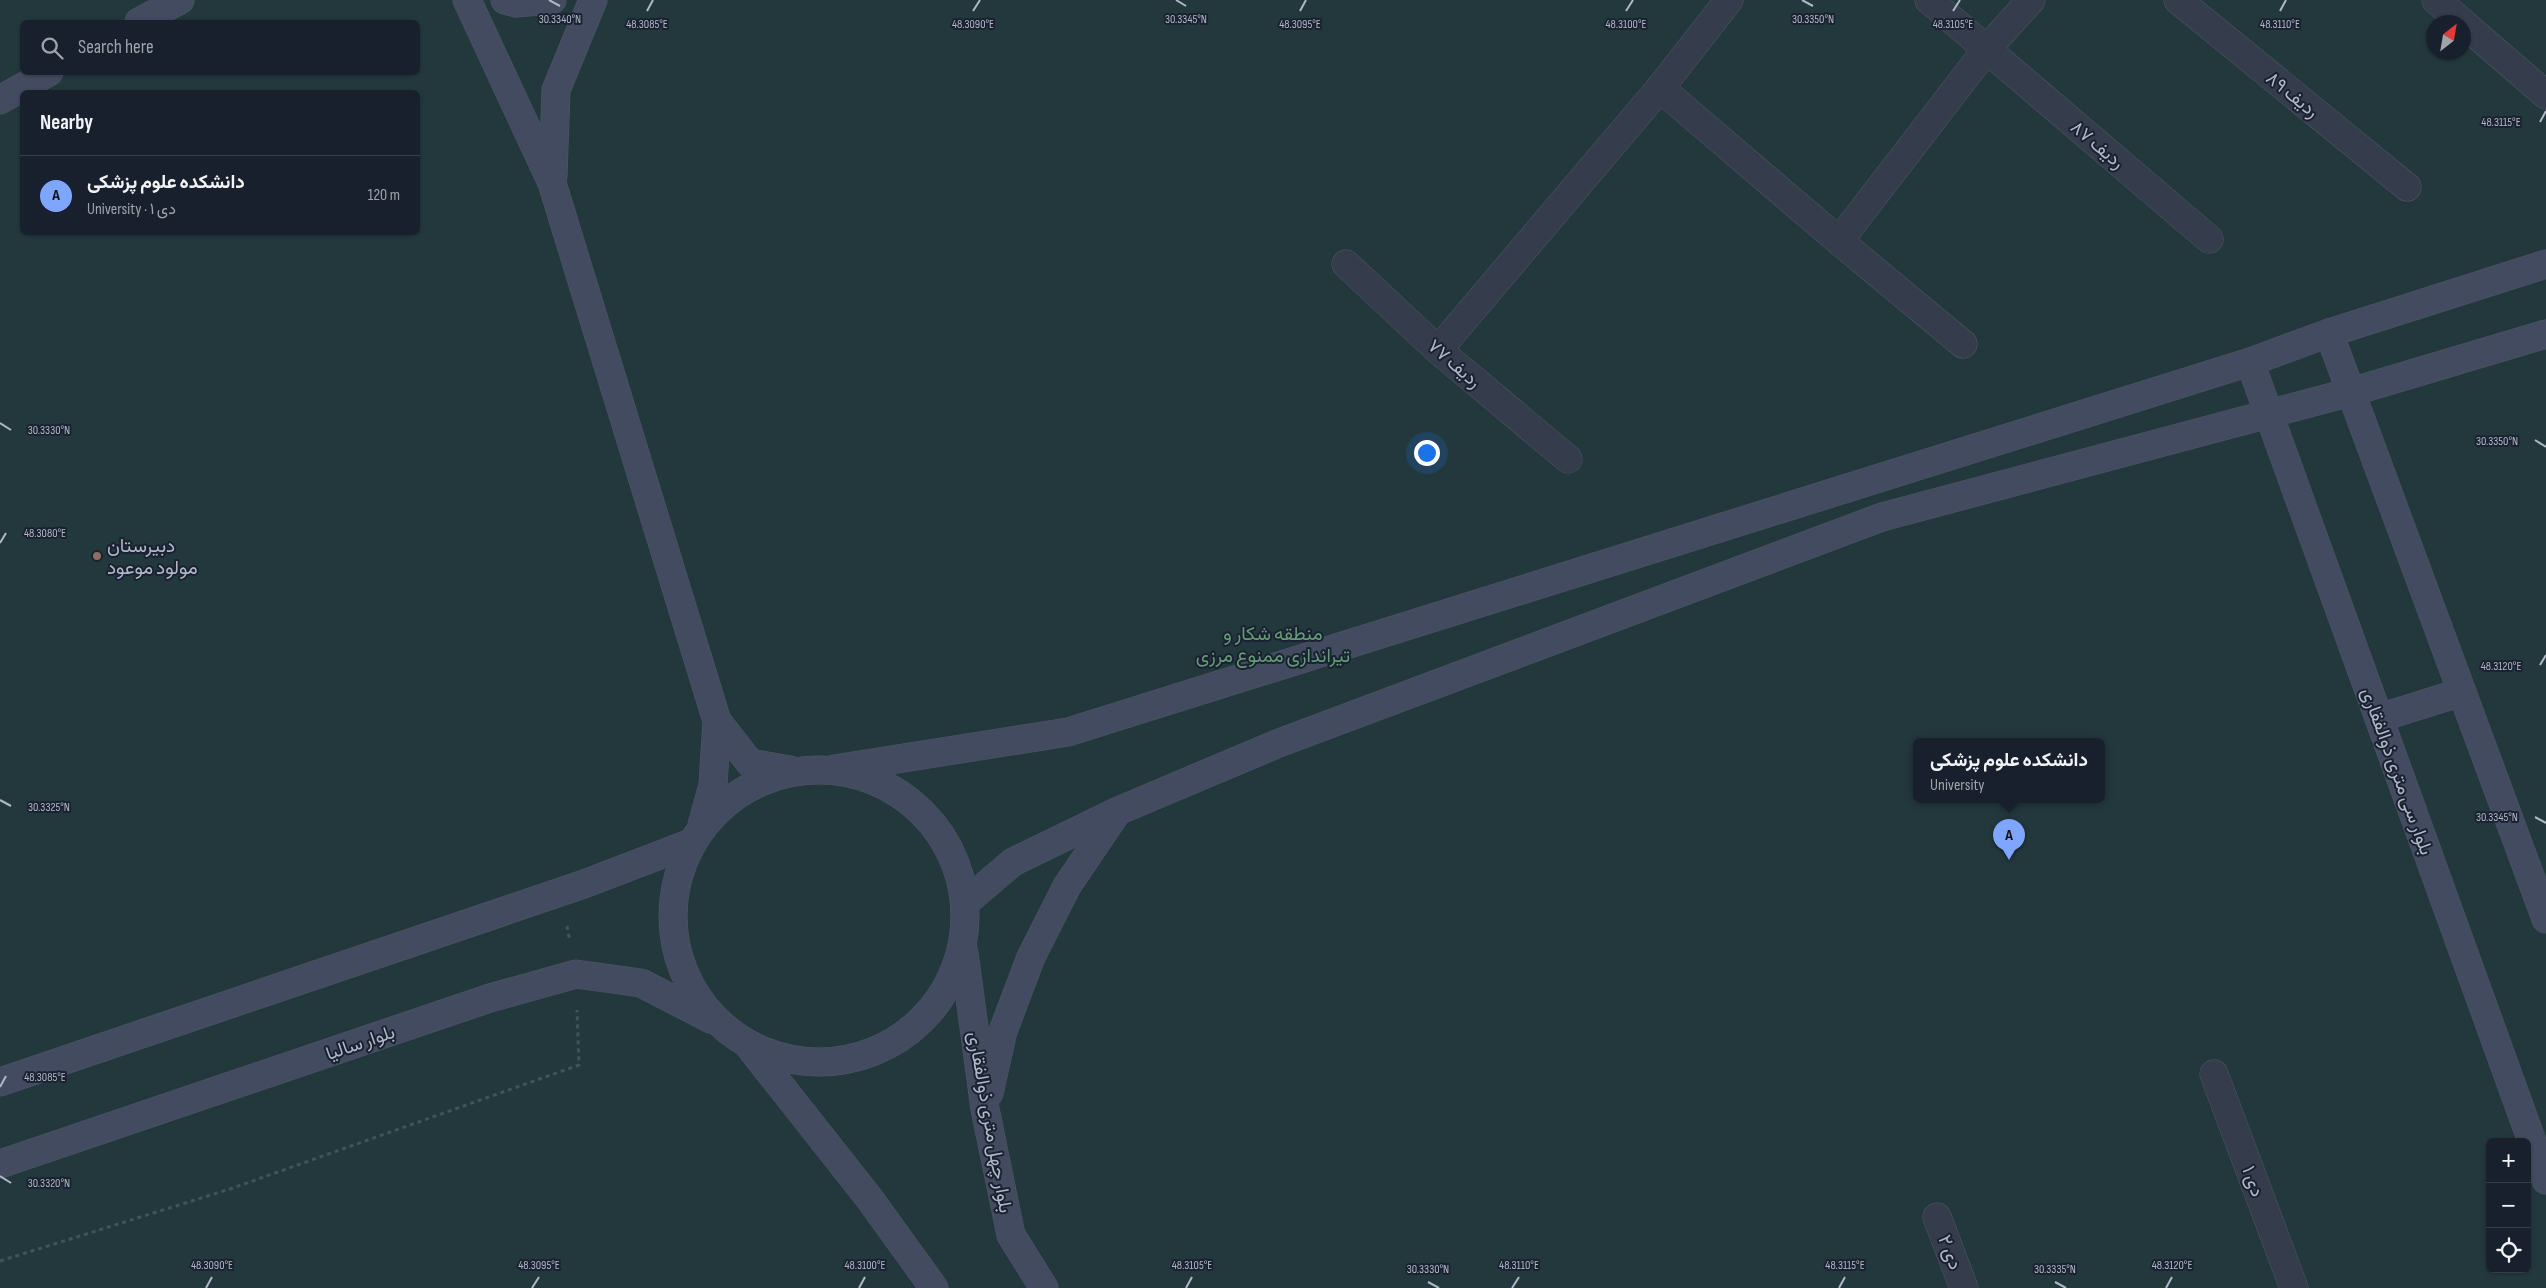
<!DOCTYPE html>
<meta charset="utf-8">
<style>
:root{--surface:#19202d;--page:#222835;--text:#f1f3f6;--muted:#9fa3aa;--line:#373e49;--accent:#7ea5ff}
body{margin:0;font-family:"Sofia Sans Condensed",Vazirmatn,sans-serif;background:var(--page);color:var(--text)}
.controls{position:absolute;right:15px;bottom:15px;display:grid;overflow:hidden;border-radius:8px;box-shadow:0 1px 4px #0004}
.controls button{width:45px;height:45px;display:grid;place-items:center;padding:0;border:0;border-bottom:1px solid var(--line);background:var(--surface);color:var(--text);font:25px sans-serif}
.compass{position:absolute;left:2426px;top:15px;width:45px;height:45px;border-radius:50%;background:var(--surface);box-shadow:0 1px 4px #0004;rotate:31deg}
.you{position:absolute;left:1426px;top:452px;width:18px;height:18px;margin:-12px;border:4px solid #fff;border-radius:50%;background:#1a73e8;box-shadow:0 0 0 8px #1a73e833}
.badge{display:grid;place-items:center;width:32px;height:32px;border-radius:50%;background:var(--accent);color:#111;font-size:16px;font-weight:700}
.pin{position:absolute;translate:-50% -41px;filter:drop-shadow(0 1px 2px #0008)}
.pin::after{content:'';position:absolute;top:26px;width:18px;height:15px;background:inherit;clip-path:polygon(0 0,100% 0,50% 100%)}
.popup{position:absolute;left:1913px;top:738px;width:192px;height:65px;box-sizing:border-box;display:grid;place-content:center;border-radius:8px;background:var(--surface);filter:drop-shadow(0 1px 4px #0005);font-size:16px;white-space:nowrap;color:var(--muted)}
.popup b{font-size:19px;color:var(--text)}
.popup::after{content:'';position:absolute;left:50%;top:100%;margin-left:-10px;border:10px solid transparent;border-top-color:var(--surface)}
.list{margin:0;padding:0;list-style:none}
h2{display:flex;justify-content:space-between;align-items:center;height:65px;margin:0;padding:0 20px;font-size:21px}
h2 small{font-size:16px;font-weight:400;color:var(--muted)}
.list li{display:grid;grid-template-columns:32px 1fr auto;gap:15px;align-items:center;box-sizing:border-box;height:80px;padding:0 20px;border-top:1px solid var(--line)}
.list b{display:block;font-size:19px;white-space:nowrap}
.list p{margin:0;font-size:16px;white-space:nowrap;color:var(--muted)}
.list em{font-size:16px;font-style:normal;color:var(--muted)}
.icon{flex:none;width:28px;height:28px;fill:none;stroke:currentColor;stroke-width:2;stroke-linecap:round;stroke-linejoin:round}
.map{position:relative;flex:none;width:2546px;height:1288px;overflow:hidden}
.search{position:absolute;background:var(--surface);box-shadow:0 1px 4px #0004;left:20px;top:20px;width:400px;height:55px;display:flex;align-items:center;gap:12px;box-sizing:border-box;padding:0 18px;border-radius:8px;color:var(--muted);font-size:19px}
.panel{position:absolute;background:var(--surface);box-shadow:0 1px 4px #0004;left:20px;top:90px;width:400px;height:145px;border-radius:8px}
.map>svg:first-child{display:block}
</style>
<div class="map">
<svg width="2546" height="1288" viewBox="0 0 2546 1288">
<rect width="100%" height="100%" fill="#212a3c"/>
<path fill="#23383d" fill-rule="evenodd" d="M 0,0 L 2546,0 L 2546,1288 L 0,1288 ZM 22,22 L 418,22 L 418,72 L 22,72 ZM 2434,22 L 2464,22 L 2464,52 L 2434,52 ZM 22,92 L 418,92 L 418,232 L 22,232 ZM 1916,741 L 2102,741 L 2102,799 L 1916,799 ZM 2490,1142 L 2527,1142 L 2527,1269 L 2490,1269 Z"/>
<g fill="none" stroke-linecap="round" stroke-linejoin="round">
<g stroke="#505767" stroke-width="29">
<g id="street">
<polyline points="1929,0 2209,239"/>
<polyline points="2178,0 2407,187"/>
<polyline points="2436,0 2462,22"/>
<polyline points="2464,24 2546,95"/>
<polyline points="1660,88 1839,241 1963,344"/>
<polyline points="1839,241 1986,50 2031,0"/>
<polyline points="1346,264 1438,350 1568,459"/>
<polyline points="1438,350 1660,88 1729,0"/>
<polyline points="2214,1074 2294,1288"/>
<polyline points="1937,1217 1964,1288"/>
</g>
</g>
<g stroke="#505767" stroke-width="29">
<g id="secondary">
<polyline points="467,0 552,183 717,721 713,785 702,825"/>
<polyline points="505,0 516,3 552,0"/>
<polyline points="139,22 180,0"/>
<polyline points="0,100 49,72"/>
<polyline points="553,176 556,90 593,0"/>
<polyline points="2329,333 2546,919"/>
<polyline points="2250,362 2546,1180"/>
<polyline points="2379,718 2462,692"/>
<polyline points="717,721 750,763 790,770"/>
<polyline points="834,769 1068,732 2250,362 2329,333 2546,264"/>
<circle cx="819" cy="916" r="146"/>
<polyline points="966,902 1013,862 1118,811 1279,743 1882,517 2351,392 2546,334"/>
<polyline points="964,953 985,1109 1011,1235 1044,1288"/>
<polyline points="749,1046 869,1198 934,1288"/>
<polyline points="0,1082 584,884 691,843"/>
<polyline points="989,1093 1003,1031 1031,957 1067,886 1117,812"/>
<polyline points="0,1164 490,998 576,974 641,983 711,1019"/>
</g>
</g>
<g stroke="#40555a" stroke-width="3" stroke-dasharray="4 4" stroke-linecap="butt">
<polyline points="567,926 570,942"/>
<polyline points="0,1261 230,1189 579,1065 577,1010"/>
</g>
<use href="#street" stroke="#353c4c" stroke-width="28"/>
<use href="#secondary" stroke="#424b60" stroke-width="28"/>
</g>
<path fill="none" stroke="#b0b7c8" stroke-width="2" d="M 549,0 L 560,6M 1176,0 L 1186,6M 1802,0 L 1813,6M 647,11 L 653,0M 973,11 L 980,0M 1300,11 L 1306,0M 1626,11 L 1633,0M 1953,11 L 1960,0M 2280,11 L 2286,0M 2540,122 L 2546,111M 0,423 L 11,430M 2535,440 L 2546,447M 0,543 L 6,533M 2540,665 L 2546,655M 0,800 L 11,806M 2535,817 L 2546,823M 0,1087 L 6,1076M 0,1176 L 11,1183M 1428,1282 L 1439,1288M 2055,1282 L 2066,1288M 206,1288 L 212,1277M 532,1288 L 539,1277M 859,1288 L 865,1277M 1186,1288 L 1192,1277M 1512,1288 L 1519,1277M 1839,1288 L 1845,1277M 2166,1288 L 2172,1277"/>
<circle fill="#8d6e63" stroke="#1a2231" stroke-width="2" cx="97" cy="556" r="5"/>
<g text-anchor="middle" stroke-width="4" stroke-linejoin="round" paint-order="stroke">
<g font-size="19" fill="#b0b7c8" stroke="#1a2231">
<text transform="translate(2293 94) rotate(39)" y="7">ردیف ۸۹</text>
<text transform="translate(2098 144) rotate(40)" y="7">ردیف ۸۷</text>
<text transform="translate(1455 363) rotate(41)" y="7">ردیف ۷۷</text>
<text transform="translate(2398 771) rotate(70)" y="7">بلوار سی متری ذوالفقاری</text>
<text transform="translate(360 1042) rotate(-19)" y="7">بلوار سالیا</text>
<text transform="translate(991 1122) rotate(80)" y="7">بلوار چهل متری ذوالفقاری</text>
<text transform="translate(2254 1181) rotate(70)" y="7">دی ۱</text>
<text transform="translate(1951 1252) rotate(69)" y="7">دی ۲</text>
</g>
<g font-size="19" fill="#b0b7c8" stroke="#1a2231" text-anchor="start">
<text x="107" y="552">دبیرستان<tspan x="107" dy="22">مولود موعود</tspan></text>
</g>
<g font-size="19" fill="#659b76" stroke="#1a2231">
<text x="1273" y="640">منطقه شکار و<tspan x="1273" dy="22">تیراندازی ممنوع مرزی</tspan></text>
</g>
</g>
<g font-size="12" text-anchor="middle" fill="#b0b7c8" stroke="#1a2231" stroke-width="4" stroke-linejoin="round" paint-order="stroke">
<text x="560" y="23">30.3340°N</text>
<text x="1186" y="23">30.3345°N</text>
<text x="1813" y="23">30.3350°N</text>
<text x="647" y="28">48.3085°E</text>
<text x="1626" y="28">48.3100°E</text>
<text x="973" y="28">48.3090°E</text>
<text x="1300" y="28">48.3095°E</text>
<text x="1953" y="28">48.3105°E</text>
<text x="2280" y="28">48.3110°E</text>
<text x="2501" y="126">48.3115°E</text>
<text x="49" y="434">30.3330°N</text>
<text x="2497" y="445">30.3350°N</text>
<text x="45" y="537">48.3080°E</text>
<text x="2501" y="670">48.3120°E</text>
<text x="49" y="811">30.3325°N</text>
<text x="2497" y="821">30.3345°N</text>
<text x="45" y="1081">48.3085°E</text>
<text x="49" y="1187">30.3320°N</text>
<text x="212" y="1269">48.3090°E</text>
<text x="539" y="1269">48.3095°E</text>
<text x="865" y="1269">48.3100°E</text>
<text x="1192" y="1269">48.3105°E</text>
<text x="1519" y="1269">48.3110°E</text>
<text x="1845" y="1269">48.3115°E</text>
<text x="2172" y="1269">48.3120°E</text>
<text x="1428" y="1273">30.3330°N</text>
<text x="2055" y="1273">30.3335°N</text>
</g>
</svg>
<div class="controls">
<button>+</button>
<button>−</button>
<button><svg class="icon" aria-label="locate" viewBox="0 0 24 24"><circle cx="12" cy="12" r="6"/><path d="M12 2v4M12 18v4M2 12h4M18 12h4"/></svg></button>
</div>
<svg class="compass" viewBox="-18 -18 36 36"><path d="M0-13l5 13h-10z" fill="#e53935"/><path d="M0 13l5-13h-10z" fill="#9fa3aa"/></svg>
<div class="you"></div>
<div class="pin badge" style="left:2009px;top:860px">A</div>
<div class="popup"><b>دانشکده علوم پزشکی</b>University</div>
<div class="search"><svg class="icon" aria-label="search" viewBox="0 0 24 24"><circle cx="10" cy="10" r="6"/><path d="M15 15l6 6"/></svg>Search here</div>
<section class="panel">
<h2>Nearby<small></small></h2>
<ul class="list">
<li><span class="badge">A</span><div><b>دانشکده علوم پزشکی</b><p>University · دی ۱</p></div><em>120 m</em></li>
</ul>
</section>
</div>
